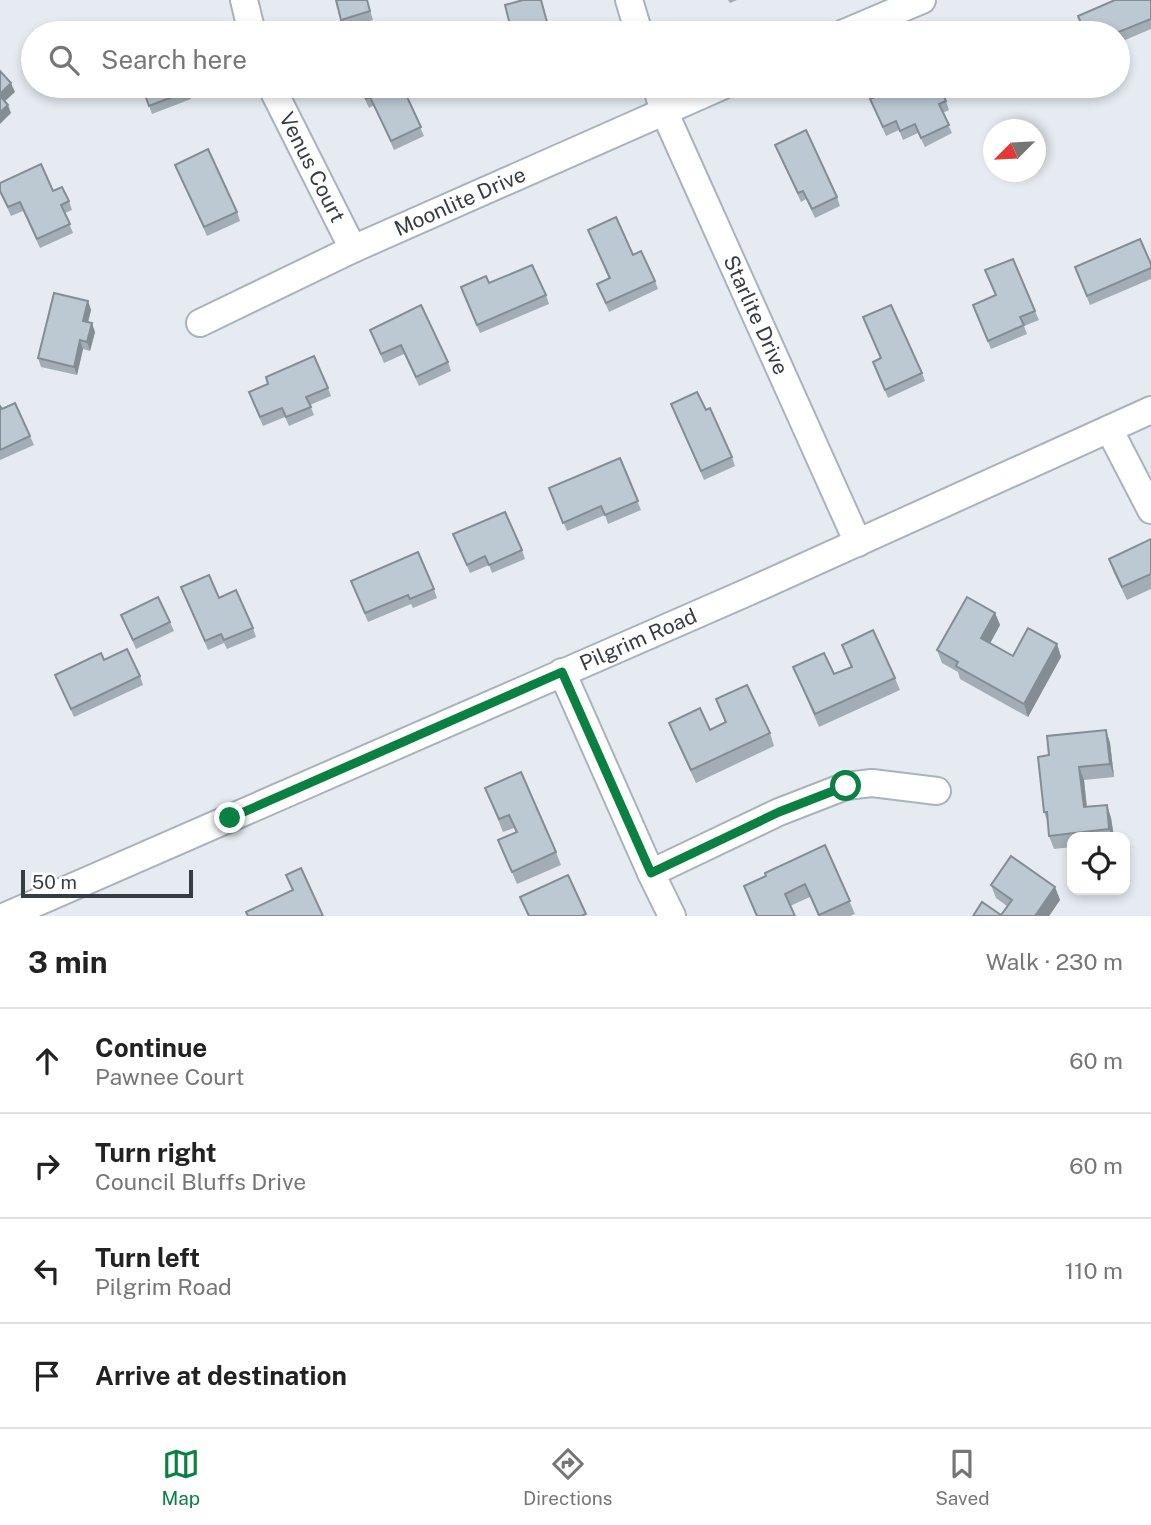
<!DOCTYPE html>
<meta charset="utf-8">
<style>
:root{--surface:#fff;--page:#f6f6f6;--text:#222;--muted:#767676;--line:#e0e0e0;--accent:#0b8043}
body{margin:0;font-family:"Public Sans",sans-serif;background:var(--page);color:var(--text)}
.controls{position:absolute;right:21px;bottom:21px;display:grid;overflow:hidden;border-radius:14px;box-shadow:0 4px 10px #0003}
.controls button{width:63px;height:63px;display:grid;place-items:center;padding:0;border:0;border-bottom:2px solid var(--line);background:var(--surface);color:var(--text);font:35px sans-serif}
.compass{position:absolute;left:983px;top:119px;width:63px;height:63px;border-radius:50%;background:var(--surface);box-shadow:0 4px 10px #0003;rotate:246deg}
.scale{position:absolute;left:21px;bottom:18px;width:172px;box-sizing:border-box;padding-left:7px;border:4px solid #353d43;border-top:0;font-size:19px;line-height:24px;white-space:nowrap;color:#353d43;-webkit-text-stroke:5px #fff;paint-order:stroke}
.stop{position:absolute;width:21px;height:21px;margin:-16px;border:5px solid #0b8043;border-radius:50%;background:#fff}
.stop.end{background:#0b8043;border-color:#fff;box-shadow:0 2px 7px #0008}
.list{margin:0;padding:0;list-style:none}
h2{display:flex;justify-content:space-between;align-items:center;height:91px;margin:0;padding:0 28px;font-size:30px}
h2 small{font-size:23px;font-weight:400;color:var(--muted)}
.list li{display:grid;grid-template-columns:46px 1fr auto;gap:21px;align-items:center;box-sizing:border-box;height:105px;padding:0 28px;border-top:2px solid var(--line)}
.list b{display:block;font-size:26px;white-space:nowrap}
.list p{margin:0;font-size:23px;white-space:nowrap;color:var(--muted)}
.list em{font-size:23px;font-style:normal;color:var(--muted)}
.icon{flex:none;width:38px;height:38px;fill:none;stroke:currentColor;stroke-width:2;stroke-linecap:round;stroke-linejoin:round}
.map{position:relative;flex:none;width:1151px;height:916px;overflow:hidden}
.search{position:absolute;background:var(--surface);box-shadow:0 4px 10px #0003;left:21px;right:21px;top:21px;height:77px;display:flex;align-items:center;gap:18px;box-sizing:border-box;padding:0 24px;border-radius:38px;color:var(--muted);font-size:26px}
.sheet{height:511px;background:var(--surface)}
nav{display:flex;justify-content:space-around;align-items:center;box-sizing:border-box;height:98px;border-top:2px solid var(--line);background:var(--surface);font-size:19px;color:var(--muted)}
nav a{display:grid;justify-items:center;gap:4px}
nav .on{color:var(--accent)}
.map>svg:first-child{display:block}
</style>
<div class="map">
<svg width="1151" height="916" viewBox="0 0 1151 916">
<rect width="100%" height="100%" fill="#e5ebf1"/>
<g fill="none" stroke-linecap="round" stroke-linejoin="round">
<g stroke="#a9b3bc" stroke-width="30">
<g id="minor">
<polyline points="244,0 252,33"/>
<polyline points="629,0 639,33"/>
<polyline points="844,33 922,0"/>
<path id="s1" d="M 271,86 L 353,249"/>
<path id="s2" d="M 656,86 L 664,111 L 858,543"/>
<path id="s3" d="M 200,323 L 353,249 L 722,86"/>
<polyline points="1109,429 1151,510"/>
<polyline points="562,672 651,873 672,916"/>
<polyline points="651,873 779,812 846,786 872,783 937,791"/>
<path id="s4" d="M 6,916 L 748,592 L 1151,410"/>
</g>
</g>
<use href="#minor" stroke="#fff" stroke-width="26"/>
</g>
<g fill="#a2adb5">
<polygon points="336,0 367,0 373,20 344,29"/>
<polygon points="728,0 737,0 730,3"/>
<polygon points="1151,0 1151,29 1118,43 1118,33 1085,33"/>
<polygon points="142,86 186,86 191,99 152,114"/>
<polygon points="359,86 402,86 424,136 394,150 374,105 369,108"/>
<polygon points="990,86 1014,86 994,95"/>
<polygon points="870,99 946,101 949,110 943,113 952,133 925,147 918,133 903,140 899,130 886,136"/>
<polygon points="775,145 837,197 840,206 815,218 806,199 801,202"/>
<polygon points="175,165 237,212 240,221 207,236"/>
<polygon points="0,183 69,201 72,210 65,213 73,233 40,248 23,211 11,216 0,192"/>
<polygon points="588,230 633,255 655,281 658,289 609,312 597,284 609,279"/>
<polygon points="1151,264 1151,279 1090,305 1075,267"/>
<polygon points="489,283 546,295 549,304 480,333 464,296"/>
<polygon points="995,295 1035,311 1039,320 1024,326 1027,334 991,349 976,313"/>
<polygon points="88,301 91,310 88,322 95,332 90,351 83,349 77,375 41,367 38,358"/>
<polygon points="863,317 922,373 925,381 888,398 873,362 881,359"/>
<polygon points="370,330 448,362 451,371 419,386 404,354 384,363"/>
<polygon points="328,388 331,396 310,405 314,415 289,426 285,417 263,426 252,401"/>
<polygon points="671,404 706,410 732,457 735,466 704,480"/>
<polygon points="0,406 2,409 30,436 34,445 0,460"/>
<polygon points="620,458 641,510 608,524 605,515 567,531 549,488"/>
<polygon points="453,534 522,550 525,559 492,573 489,565 470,573"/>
<polygon points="1151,539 1151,589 1127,600 1113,571 1109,559"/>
<polygon points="351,581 434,589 437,598 413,608 411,604 368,622"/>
<polygon points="181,587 219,598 253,628 256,637 227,649 224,643 208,650"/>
<polygon points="995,613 1000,625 990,643 1013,656 1057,644 1061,657 1028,717 960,679 958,672 942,663 937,650"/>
<polygon points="121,615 170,622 174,631 136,649"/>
<polygon points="842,645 895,678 900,690 819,727 793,667 834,674 851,667"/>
<polygon points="104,660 140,676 143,685 74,717 55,675"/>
<polygon points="716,699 770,733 774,746 696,783 674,736 669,723 710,730 725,722"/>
<polygon points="1106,730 1110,743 1114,777 1084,780 1087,807 1107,805 1111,818 1114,837 1072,837 1072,847 1054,849 1049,836 1048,823 1044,812 1049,755"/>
<polygon points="485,788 556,852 561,865 517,884 498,840 516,832 514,828 503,832"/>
<polygon points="825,845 855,914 850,916 818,916 810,897 790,906 795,916 756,916 744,886 766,876"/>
<polygon points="991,885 1055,887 1060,900 1049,916 973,916 1001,915 1007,906 996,898"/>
</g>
<g fill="#848d93">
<polygon points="11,83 15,92 2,104 0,98 0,94"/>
<polygon points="8,105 11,113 0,124 0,112"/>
<polygon points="88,301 91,310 86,330 83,321"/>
<polygon points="92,323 95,332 90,351 87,342"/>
<polygon points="80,340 83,349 77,375 74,367"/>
<polygon points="995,613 1000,625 986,651 981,638"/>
<polygon points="1057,644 1061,657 1028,717 1024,704"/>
<polygon points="1106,730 1110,743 1114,777 1110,764"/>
<polygon points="1079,767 1084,780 1088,820 1084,807"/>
<polygon points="1107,805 1111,818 1114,837 1112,837 1109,829"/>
<polygon points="1055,887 1060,900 1049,916 1035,916"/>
</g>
<g fill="#bcc9d2" stroke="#848d93" stroke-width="2">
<polygon points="336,0 367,0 370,11 341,20"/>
<polygon points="523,0 541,0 550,33 512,33 505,5"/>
<polygon points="1115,0 1151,0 1151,19 1116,33 1085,33 1078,16"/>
<polygon points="1046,25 1049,33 1027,33"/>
<polygon points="156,28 159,33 142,33"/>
<polygon points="0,71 11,83 0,94"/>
<polygon points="142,86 186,86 188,91 149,106"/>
<polygon points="360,86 402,86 421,127 391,141 370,97 366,99"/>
<polygon points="898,86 939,86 946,101 939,104 949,125 921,138 915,124 900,131 896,121 883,127 870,99"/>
<polygon points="0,96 8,105 0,112"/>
<polygon points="806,130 837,197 812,209 803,191 798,193 775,145"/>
<polygon points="208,149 237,212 204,227 175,165"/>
<polygon points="41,164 53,191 62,187 69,201 61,205 70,224 37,239 20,202 8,207 0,191 0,183"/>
<polygon points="616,217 633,255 641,251 655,281 606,303 597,284 610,278 588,230"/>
<polygon points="1140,239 1151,264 1151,268 1087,296 1075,267"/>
<polygon points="1013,259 1035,311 1020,317 1024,325 988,341 973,305 996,295 985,270"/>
<polygon points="532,265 546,295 477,325 461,287 486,276 489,283"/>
<polygon points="54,293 88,301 83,321 92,323 87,342 80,340 74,367 38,358"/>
<polygon points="421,305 448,362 416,377 401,345 381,354 370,330"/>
<polygon points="891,305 922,373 885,390 873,362 881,358 863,317"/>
<polygon points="314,356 328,388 306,397 311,407 286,417 282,408 260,417 249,392 268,384 266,377"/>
<polygon points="697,392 706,410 710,408 732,457 701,471 671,404"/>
<polygon points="15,403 30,436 0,450 0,406 2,409"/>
<polygon points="620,458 638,501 605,515 601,506 563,523 549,488"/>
<polygon points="505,512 522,550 489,565 485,556 467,565 453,534"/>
<polygon points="1151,539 1151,574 1122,587 1109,559"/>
<polygon points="418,552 434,589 410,599 408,595 365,613 351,581"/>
<polygon points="209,575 219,598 236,590 253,628 224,640 221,634 205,641 181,587"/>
<polygon points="158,597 170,622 133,640 121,615"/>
<polygon points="967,597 995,613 981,638 1013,656 1028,628 1057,644 1024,704 956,666 958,662 937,650"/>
<polygon points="873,630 895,678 815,714 793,667 824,653 834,674 852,667 842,645"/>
<polygon points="127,649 140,676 71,709 55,675 101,653 104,660"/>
<polygon points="747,685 770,733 691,770 669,723 700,708 710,730 726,722 716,699"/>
<polygon points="1106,730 1110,764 1079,767 1084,807 1107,805 1109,829 1049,836 1047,812 1044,812 1038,757 1049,755 1047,736"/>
<polygon points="521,772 556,852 512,872 498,840 517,832 509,815 499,819 485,788"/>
<polygon points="825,845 850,901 819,915 805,884 785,894 795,916 757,916 744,886 766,876 765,873"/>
<polygon points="1011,856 1055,887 1035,916 973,916 982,902 1001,915 1012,900 991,885"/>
<polygon points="301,868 323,916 248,916 246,912 293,890 286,875"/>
<polygon points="568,875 586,914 581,916 529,916 520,897"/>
</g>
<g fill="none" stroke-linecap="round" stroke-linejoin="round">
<polyline stroke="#0b8043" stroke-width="9" points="230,818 562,672 651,873 779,812 846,786"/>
</g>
<g text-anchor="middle" stroke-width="5" stroke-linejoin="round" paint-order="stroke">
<g font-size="21" fill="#353d43" stroke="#fff">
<text dy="7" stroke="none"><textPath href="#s1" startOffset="91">Venus Court</textPath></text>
<text dy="7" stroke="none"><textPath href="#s3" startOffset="287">Moonlite Drive</textPath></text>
<text dy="7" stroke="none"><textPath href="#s2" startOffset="250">Starlite Drive</textPath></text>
<text dy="7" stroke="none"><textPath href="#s4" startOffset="690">Pilgrim Road</textPath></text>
</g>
</g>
</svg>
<div class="controls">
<button><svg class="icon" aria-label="locate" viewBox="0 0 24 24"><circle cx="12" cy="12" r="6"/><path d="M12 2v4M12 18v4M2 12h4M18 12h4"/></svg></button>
</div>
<svg class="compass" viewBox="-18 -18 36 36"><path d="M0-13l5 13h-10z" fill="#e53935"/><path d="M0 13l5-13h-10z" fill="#767676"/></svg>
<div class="scale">50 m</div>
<div class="stop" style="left:846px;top:786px"></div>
<div class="stop end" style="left:230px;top:818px"></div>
<div class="search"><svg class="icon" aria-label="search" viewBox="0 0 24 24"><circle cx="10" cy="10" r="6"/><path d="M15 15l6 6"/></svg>Search here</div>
</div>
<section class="sheet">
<h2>3 min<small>Walk · 230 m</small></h2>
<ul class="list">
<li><svg class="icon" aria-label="ahead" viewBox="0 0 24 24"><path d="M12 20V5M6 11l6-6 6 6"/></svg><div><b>Continue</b><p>Pawnee Court</p></div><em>60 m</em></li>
<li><svg class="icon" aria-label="right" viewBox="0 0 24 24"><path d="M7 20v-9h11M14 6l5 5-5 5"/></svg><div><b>Turn right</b><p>Council Bluffs Drive</p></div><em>60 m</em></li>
<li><svg class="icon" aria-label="left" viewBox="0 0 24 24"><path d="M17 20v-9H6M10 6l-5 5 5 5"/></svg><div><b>Turn left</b><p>Pilgrim Road</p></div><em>110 m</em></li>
<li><svg class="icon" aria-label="arrive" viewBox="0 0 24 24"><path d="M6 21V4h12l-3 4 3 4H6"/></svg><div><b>Arrive at destination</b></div></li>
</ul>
</section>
<nav>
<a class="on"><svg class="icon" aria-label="map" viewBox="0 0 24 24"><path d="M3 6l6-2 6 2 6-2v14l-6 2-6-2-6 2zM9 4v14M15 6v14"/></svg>Map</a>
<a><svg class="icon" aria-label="directions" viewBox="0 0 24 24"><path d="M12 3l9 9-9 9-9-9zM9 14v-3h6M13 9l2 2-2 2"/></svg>Directions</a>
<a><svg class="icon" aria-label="saved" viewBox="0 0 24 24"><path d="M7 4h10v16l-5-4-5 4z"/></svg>Saved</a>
</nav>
